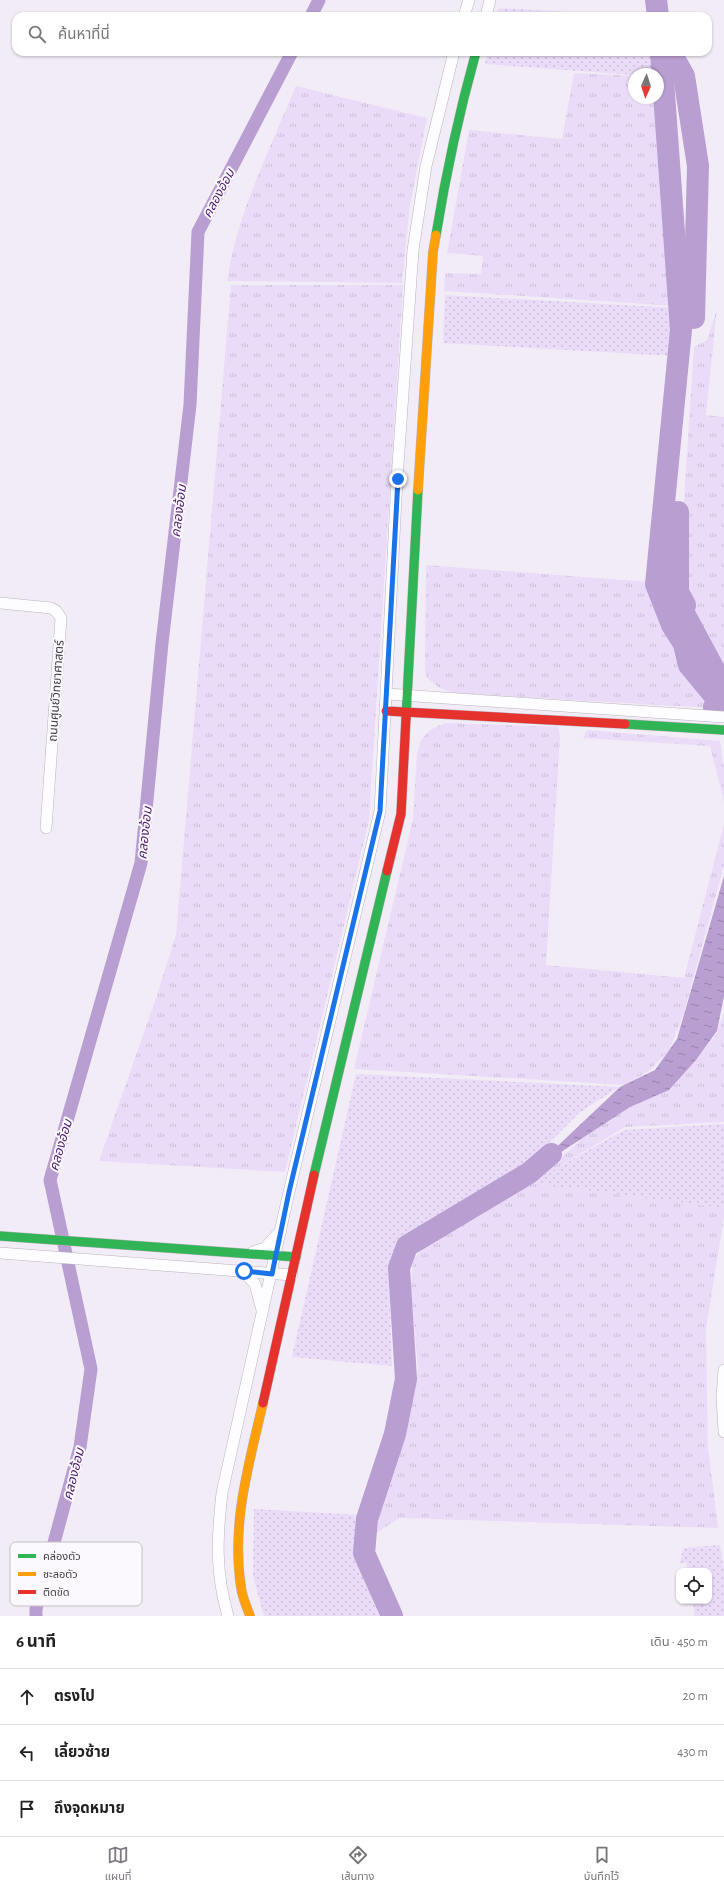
<!DOCTYPE html>
<html lang="th">
<meta charset="utf-8">
<style>
:root{--surface:#fff;--page:#f2f2f2;--text:#222;--muted:#767676;--line:#e0e0e0;--accent:#7e7883}
body{margin:0;font-family:"Alegreya Sans","Noto Sans Thai",sans-serif;background:var(--page);color:var(--text)}
.controls{position:absolute;right:12px;bottom:12px;display:grid;overflow:hidden;border-radius:8px;box-shadow:0 1px 3px #0004}
.controls button{width:36px;height:36px;display:grid;place-items:center;padding:0;border:0;border-bottom:1px solid var(--line);background:var(--surface);color:var(--text);font:20px sans-serif}
.compass{position:absolute;left:628px;top:68px;width:36px;height:36px;border-radius:50%;background:var(--surface);box-shadow:0 1px 3px #0004;rotate:183deg}
.stop{position:absolute;width:12px;height:12px;margin:-9px;border:3px solid #1a73e8;border-radius:50%;background:#fff}
.stop.end{background:#1a73e8;border-color:#fff;box-shadow:0 1px 4px #0008}
.list{margin:0;padding:0;list-style:none}
h2{display:flex;justify-content:space-between;align-items:center;height:52px;margin:0;padding:0 16px;font-size:17px}
h2 small{font-size:13px;font-weight:400;color:var(--muted)}
.list li{display:grid;grid-template-columns:26px 1fr auto;gap:12px;align-items:center;box-sizing:border-box;height:56px;padding:0 16px;border-top:1px solid var(--line)}
.list b{display:block;font-size:15px;white-space:nowrap}
.list em{font-size:13px;font-style:normal;color:var(--muted)}
.icon{flex:none;width:22px;height:22px;fill:none;stroke:currentColor;stroke-width:2;stroke-linecap:round;stroke-linejoin:round}
.map{position:relative;flex:none;width:724px;height:1616px;overflow:hidden}
.search{position:absolute;background:var(--surface);box-shadow:0 1px 3px #0004;left:12px;right:12px;top:12px;height:44px;display:flex;align-items:center;gap:10px;box-sizing:border-box;padding:0 14px;border-radius:12px;color:var(--muted);font-size:15px}
.sheet{height:220px;background:var(--surface)}
nav{display:flex;justify-content:space-around;align-items:center;box-sizing:border-box;height:56px;border-top:1px solid var(--line);background:var(--surface);font-size:11px;color:var(--muted)}
nav a{display:grid;justify-items:center;gap:2px}
nav .on{color:var(--accent)}
.map>svg:first-child{display:block}
</style>
<div class="map">
<svg width="724" height="1616" viewBox="0 0 724 1616">
<defs>
<pattern id="grass-tufts" width="24" height="20" patternUnits="userSpaceOnUse"><rect width="24" height="20" fill="#eadcf8"/><path d="M3 7l-1-3M5 7V3M7 7l1-3M15 17l-1-3M17 17v-4M19 17l1-3" fill="none" stroke="#cabed6"/></pattern>
<pattern id="park-dots" width="8" height="8" patternUnits="userSpaceOnUse"><rect width="8" height="8" fill="#eadcf8"/><path d="M2 2h.1M6 6h.1" fill="none" stroke="#cabed6" stroke-width="1.8" stroke-linecap="round"/></pattern>
<pattern id="water-ripples" width="26" height="14" patternUnits="userSpaceOnUse"><rect width="26" height="14" fill="#b99ed1"/><path d="M2 4q2-2 4 0t4 0M15 11q2-2 4 0t4 0" fill="none" stroke="#9882ab"/></pattern>
</defs>
<rect width="100%" height="100%" fill="#f2ecf7"/>
<g fill="url(#grass-tufts)">
<polygon points="574,73 634,76 634,98 658,98 658,77 660,77 677,306 444,291 445,273 481,274 483,256 447,253 469,130 562,139"/>
<path d="M 296,86 L 427,118 L 410,205 L 402,283 L 227,281 C 237,213 270,149 296,86 Z"/>
<polygon points="231,285 403,285 369,820 285,1172 99,1161 157,995 176,935"/>
<polygon points="717,309 706,415 724,417 724,672 678,592 694,347 707,340"/>
<polygon points="426,565 650,582 663,601 672,625 684,644 689,665 716,698 712,708 454,693 438,687 426,677 425,665"/>
<polygon points="445,723 558,727 560,736 546,965 684,978 724,824 724,865 683,1016 669,1050 650,1070 625,1085 354,1069 413,819 417,755 421,740 430,730"/>
<polygon points="587,730 720,741 724,769 724,802 710,746 583,738"/>
<polygon points="724,1012 724,1122 625,1127 532,1183 724,1208 724,1217 706,1329 708,1447 718,1528 399,1518 372,1536 410,1413 418,1369 411,1288 413,1259 425,1247 531,1183 596,1127 630,1107 696,1060 716,1035"/>
</g>
<g fill="url(#park-dots)">
<polygon points="499,8 635,16 497,16"/>
<polygon points="488,52 658,52 660,77 658,77 658,74 634,75 485,64"/>
<polygon points="445,295 677,308 675,356 443,343"/>
<polygon points="356,1074 619,1087 579,1113 520,1172 409,1232 391,1257 389,1285 392,1366 292,1357"/>
<polygon points="724,1124 724,1208 531,1183 624,1130"/>
<polygon points="254,1509 360,1515 356,1561 379,1616 264,1616 253,1576"/>
<polygon points="720,1545 724,1570 724,1616 691,1616 695,1615 693,1601 709,1601 709,1571 688,1571 686,1562 680,1563 683,1548"/>
</g>
<polygon fill="url(#water-ripples)" points="724,876 724,996 717,1031 696,1060 669,1090 630,1107 529,1173 620,1087 655,1070 677,1039"/>
<g fill="none" stroke-linecap="round" stroke-linejoin="round">
<g stroke="#b99ed1" stroke-width="13">
<polyline points="311,16 319,0"/>
<polyline points="36,1616 36,1609 80,1447 91,1369 50,1180 141,863 162,643 190,405 198,232 292,52"/>
</g>
<g stroke="#b99ed1" stroke-width="22">
<polyline points="656,0 658,16"/>
<polyline points="661,52 681,330 656,584 672,625 684,644 689,665 718,700 714,707 724,708"/>
<polyline points="674,52 674,58 684,76 698,166 694,318"/>
<polyline points="678,512 678,592 685,605"/>
<polyline points="672,591 722,684 724,701"/>
<polyline points="392,1616 364,1553 367,1519 395,1434 406,1379 399,1268 407,1246 529,1173 551,1154"/>
</g>
<g stroke="#b9b4be" stroke-width="12">
<g id="street">
<polyline points="464,16 469,0"/>
<polyline points="486,16 490,0"/>
<polyline points="0,603 51,608 56,611 61,618 46,828"/>
<polyline points="387,694 724,717"/>
<polyline points="253,1252 265,1248 281,1230"/>
<polyline points="0,1253 292,1275"/>
<polyline points="243,1271 255,1284 262,1310"/>
<polyline points="724,1370 722,1396 724,1432"/>
<path d="M 228,1616 C 215,1571 217,1538 222,1493 L 289,1192 L 380,811 L 397,479 L 413,250 L 426,166 L 454,52"/>
</g>
</g>
<g stroke="#b9b4be" stroke-width="10">
<g id="fast">
<path d="M 436,235 C 446,173 459,113 476,52"/>
<polyline points="406,718 418,490"/>
<polyline points="625,724 724,730"/>
<polyline points="314,1175 387,871"/>
<polyline points="0,1236 296,1257"/>
</g>
</g>
<g stroke="#b9b4be" stroke-width="10">
<g id="slow">
<polyline points="418,490 433,252 436,235"/>
<path d="M 250,1616 C 247,1607 242,1597 241,1587 C 231,1524 249,1464 263,1403"/>
</g>
</g>
<g stroke="#b9b4be" stroke-width="10">
<g id="jam">
<polyline points="386,711 625,724"/>
<polyline points="387,871 401,814 406,718"/>
<polyline points="263,1403 314,1175"/>
</g>
</g>
<use href="#street" stroke="#fdfcfe" stroke-width="11"/>
<use href="#fast" stroke="#30b455" stroke-width="9"/>
<use href="#slow" stroke="#ff9f0a" stroke-width="9"/>
<use href="#jam" stroke="#e5322d" stroke-width="9"/>
</g>
<g fill="none" stroke-linecap="round" stroke-linejoin="round">
<polyline stroke="#1a73e8" stroke-width="5" points="244,1271 272,1274 289,1192 380,811 398,479"/>
</g>
<g text-anchor="middle" stroke-width="4" stroke-linejoin="round" paint-order="stroke">
<g font-size="12" fill="#3f3a44" stroke="#fbf9fe">
<text transform="translate(56 691) rotate(-86)" y="4">ถนนศูนย์วิทยาศาสตร์</text>
</g>
<g font-size="13" font-style="italic" fill="#4a196b" stroke="#fbf9fe">
<text transform="translate(218 193) rotate(-62)" y="5">คลองอ้อม</text>
<text transform="translate(178 511) rotate(-83)" y="5">คลองอ้อม</text>
<text transform="translate(144 833) rotate(-84)" y="5">คลองอ้อม</text>
<text transform="translate(60 1145) rotate(-74)" y="5">คลองอ้อม</text>
<text transform="translate(73 1474) rotate(-76)" y="5">คลองอ้อม</text>
</g>
</g>
<rect x="10" y="1542" width="132" height="64" rx="6" fill="#fbf9fe" stroke="#c3c0c6" stroke-width="1"/>
<rect x="18" y="1554" width="18" height="4" fill="#30b455"/>
<rect x="18" y="1572" width="18" height="4" fill="#ff9f0a"/>
<rect x="18" y="1590" width="18" height="4" fill="#e5322d"/>
<g font-size="11" fill="#3f3a44">
<text x="43" y="1560">คล่องตัว</text>
<text x="43" y="1578">ชะลอตัว</text>
<text x="43" y="1596">ติดขัด</text>
</g>
</svg>
<div class="controls">
<button><svg class="icon" aria-label="locate" viewBox="0 0 24 24"><circle cx="12" cy="12" r="6"/><path d="M12 2v4M12 18v4M2 12h4M18 12h4"/></svg></button>
</div>
<svg class="compass" viewBox="-18 -18 36 36"><path d="M0-13l5 13h-10z" fill="#e53935"/><path d="M0 13l5-13h-10z" fill="#767676"/></svg>
<div class="stop" style="left:244px;top:1271px"></div>
<div class="stop end" style="left:398px;top:479px"></div>
<div class="search"><svg class="icon" aria-label="search" viewBox="0 0 24 24"><circle cx="10" cy="10" r="6"/><path d="M15 15l6 6"/></svg>ค้นหาที่นี่</div>
</div>
<section class="sheet">
<h2>6 นาที<small>เดิน · 450 m</small></h2>
<ul class="list">
<li><svg class="icon" aria-label="ahead" viewBox="0 0 24 24"><path d="M12 20V5M6 11l6-6 6 6"/></svg><div><b>ตรงไป</b></div><em>20 m</em></li>
<li><svg class="icon" aria-label="left" viewBox="0 0 24 24"><path d="M17 20v-9H6M10 6l-5 5 5 5"/></svg><div><b>เลี้ยวซ้าย</b></div><em>430 m</em></li>
<li><svg class="icon" aria-label="arrive" viewBox="0 0 24 24"><path d="M6 21V4h12l-3 4 3 4H6"/></svg><div><b>ถึงจุดหมาย</b></div></li>
</ul>
</section>
<nav>
<a class="on"><svg class="icon" aria-label="map" viewBox="0 0 24 24"><path d="M3 6l6-2 6 2 6-2v14l-6 2-6-2-6 2zM9 4v14M15 6v14"/></svg>แผนที่</a>
<a><svg class="icon" aria-label="directions" viewBox="0 0 24 24"><path d="M12 3l9 9-9 9-9-9zM9 14v-3h6M13 9l2 2-2 2"/></svg>เส้นทาง</a>
<a><svg class="icon" aria-label="saved" viewBox="0 0 24 24"><path d="M7 4h10v16l-5-4-5 4z"/></svg>บันทึกไว้</a>
</nav>
